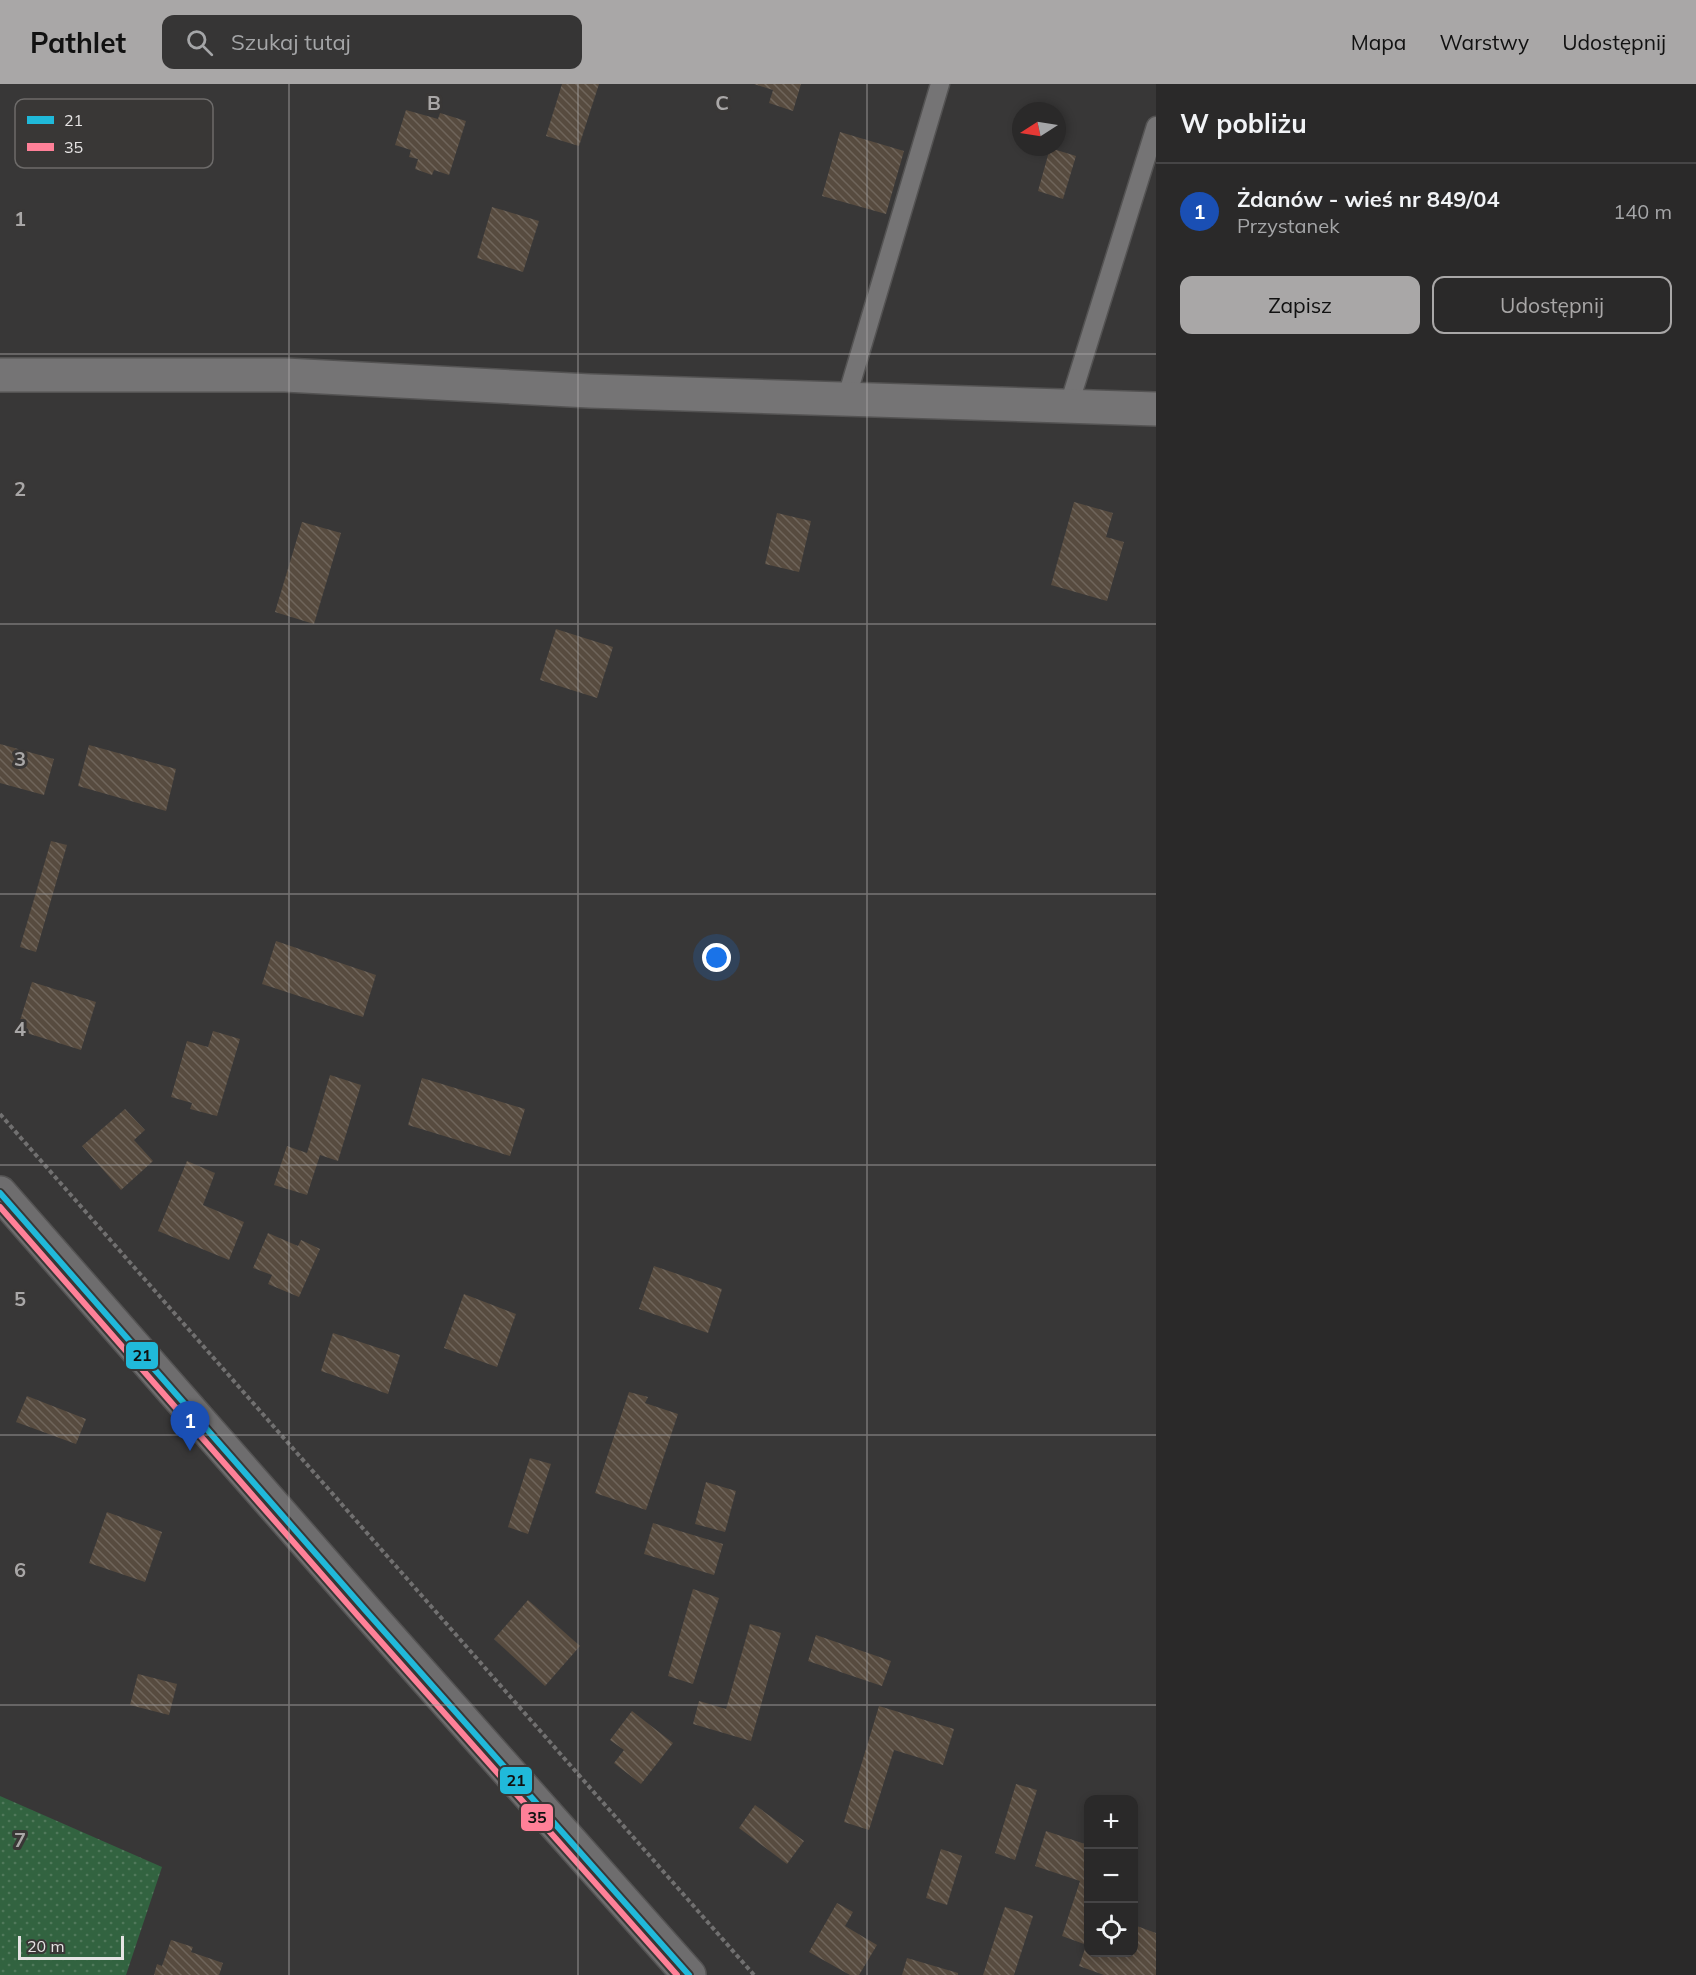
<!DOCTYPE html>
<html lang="pl">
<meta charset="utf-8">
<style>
:root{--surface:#2a2929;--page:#363535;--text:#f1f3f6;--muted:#a5a6a8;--line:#464546;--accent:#a9a7a7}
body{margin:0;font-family:Mulish,sans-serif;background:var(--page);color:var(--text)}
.controls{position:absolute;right:18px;bottom:18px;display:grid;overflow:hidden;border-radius:12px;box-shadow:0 3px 9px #0003}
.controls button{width:54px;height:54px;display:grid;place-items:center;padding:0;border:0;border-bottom:2px solid var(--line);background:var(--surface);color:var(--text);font:30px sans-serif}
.compass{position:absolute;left:1012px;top:18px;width:54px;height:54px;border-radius:50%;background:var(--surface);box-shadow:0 3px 9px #0003;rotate:258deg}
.scale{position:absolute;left:18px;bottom:15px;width:106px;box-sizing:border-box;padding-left:6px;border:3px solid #e6e4e4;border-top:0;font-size:16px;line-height:21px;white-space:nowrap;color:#e6e4e4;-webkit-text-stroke:4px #393736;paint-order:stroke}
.you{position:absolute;left:717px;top:874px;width:21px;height:21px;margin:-15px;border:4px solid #fff;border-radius:50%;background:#1a73e8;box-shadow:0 0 0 9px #1a73e833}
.badge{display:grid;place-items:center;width:39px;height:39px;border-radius:50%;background:var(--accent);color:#fff;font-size:20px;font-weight:700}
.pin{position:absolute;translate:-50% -50px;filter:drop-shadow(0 2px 3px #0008)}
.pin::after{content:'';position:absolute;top:32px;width:21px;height:18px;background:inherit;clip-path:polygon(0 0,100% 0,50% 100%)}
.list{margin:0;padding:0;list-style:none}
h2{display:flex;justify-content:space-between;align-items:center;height:78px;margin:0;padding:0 24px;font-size:26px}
h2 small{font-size:20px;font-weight:400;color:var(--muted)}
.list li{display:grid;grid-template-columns:39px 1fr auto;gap:18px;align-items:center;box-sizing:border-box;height:96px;padding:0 24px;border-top:2px solid var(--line)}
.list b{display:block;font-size:22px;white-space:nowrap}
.list p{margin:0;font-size:20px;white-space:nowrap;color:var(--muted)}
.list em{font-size:20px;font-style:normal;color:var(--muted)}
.actions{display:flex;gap:12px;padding:18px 24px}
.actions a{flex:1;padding:14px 0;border:2px solid var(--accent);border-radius:12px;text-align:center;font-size:21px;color:var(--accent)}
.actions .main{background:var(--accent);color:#111}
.icon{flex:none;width:33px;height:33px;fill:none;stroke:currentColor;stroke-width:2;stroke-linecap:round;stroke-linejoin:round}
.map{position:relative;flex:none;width:1156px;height:1891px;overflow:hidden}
header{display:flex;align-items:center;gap:36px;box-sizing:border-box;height:84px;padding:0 30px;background:var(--accent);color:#111}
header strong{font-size:28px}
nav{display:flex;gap:33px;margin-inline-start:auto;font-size:21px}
.search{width:420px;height:54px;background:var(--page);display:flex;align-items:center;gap:15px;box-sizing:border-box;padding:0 21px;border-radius:12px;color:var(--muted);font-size:22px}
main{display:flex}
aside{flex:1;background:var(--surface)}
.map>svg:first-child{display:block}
</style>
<header>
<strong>Pathlet</strong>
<div class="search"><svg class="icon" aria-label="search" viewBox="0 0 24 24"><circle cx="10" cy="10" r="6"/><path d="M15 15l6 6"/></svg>Szukaj tutaj</div>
<nav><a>Mapa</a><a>Warstwy</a><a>Udostępnij</a></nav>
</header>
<main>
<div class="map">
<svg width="1156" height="1891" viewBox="0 0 1156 1891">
<defs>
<pattern id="grass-dots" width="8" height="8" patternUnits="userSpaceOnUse" patternTransform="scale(1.5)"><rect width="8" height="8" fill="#326340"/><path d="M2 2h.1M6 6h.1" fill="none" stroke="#50795b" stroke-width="1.8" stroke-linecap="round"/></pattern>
<pattern id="building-back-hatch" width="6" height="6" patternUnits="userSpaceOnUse" patternTransform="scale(1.5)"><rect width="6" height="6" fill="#574b3f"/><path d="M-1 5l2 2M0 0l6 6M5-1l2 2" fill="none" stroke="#6f655b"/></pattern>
</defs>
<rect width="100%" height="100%" fill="#383737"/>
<polygon fill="url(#grass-dots)" points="0,1712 162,1783 126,1891 0,1891"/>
<g fill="url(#building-back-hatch)">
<polygon points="562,0 599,0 579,62 546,52"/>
<polygon points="754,0 801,0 793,27 769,19 773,6"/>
<polygon points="406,26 438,35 440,29 466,37 449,91 434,86 432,91 415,85 418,75 409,73 411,66 395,61"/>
<polygon points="840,48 904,67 886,130 822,112"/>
<polygon points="1050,64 1076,72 1063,115 1038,107"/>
<polygon points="492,123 539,137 523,188 477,174"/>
<polygon points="1074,418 1113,429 1106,453 1124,458 1107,517 1051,501"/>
<polygon points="777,429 811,437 799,488 765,480"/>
<polygon points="302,438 341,449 314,540 275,528"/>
<polygon points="556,545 613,563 597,614 540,596"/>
<polygon points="0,660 54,675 44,711 0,699"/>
<polygon points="89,661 176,685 166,727 78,702"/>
<polygon points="51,757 67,761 36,868 20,863"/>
<polygon points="276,857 376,891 363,933 262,900"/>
<polygon points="32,898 96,918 81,966 17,946"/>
<polygon points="213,947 240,955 217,1032 190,1025 192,1019 171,1013 187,957 208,963"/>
<polygon points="330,991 361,1001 338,1077 320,1071 307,1111 274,1101 287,1062 307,1069"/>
<polygon points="422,994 525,1025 510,1072 408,1041"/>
<polygon points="125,1025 145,1046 134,1056 153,1077 121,1106 82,1062"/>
<polygon points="187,1077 215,1089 203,1121 244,1138 229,1176 158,1147"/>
<polygon points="268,1149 298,1162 301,1156 320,1165 299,1213 268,1200 272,1191 253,1184"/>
<polygon points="654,1182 722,1205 708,1249 639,1225"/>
<polygon points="464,1210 516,1230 497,1283 444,1264"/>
<polygon points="333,1249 400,1271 388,1310 321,1287"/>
<polygon points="629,1308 648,1313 645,1319 678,1330 646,1426 595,1409"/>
<polygon points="27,1312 86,1335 76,1360 16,1338"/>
<polygon points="530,1374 551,1380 528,1450 508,1443"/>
<polygon points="706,1398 736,1407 725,1448 695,1440"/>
<polygon points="107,1428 162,1448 145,1498 89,1479"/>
<polygon points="653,1439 723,1460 714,1491 644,1470"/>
<polygon points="693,1505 719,1514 693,1600 668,1592"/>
<polygon points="528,1516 580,1562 545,1602 494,1555"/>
<polygon points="750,1540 781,1549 751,1657 693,1640 699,1617 726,1625"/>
<polygon points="816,1551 891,1577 882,1602 808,1577"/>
<polygon points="138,1590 177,1600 169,1631 130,1621"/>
<polygon points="879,1622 954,1645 943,1681 894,1666 869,1746 844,1738"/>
<polygon points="632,1627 673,1659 641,1700 614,1679 624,1666 610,1656"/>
<polygon points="1016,1700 1037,1706 1015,1776 995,1769"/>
<polygon points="755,1721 804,1757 787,1780 739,1744"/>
<polygon points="1046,1747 1088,1761 1088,1846 1084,1860 1062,1852 1080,1797 1035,1782"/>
<polygon points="941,1765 962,1772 947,1821 926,1814"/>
<polygon points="837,1819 853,1828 845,1842 877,1861 859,1891 850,1891 809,1868"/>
<polygon points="1005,1823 1033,1832 1014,1891 983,1891"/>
<polygon points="1134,1841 1156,1849 1156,1891 1104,1891 1079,1882 1088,1856 1088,1868 1134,1868"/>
<polygon points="171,1856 193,1863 191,1868 223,1879 219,1891 154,1891 157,1880 162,1882"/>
<polygon points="907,1874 958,1889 958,1891 902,1891"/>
</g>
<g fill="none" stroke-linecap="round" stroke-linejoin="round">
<g stroke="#545353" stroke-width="21">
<g id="service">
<polyline points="846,316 940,0"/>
<polyline points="1068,324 1156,42"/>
</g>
</g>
<g stroke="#545353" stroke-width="36">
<polyline id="minor" points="0,291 285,291 590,307 1156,325"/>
</g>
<g stroke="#545353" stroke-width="36">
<polyline id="secondary" points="0,1109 366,1527 689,1891"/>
</g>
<polyline stroke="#717070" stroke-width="4" stroke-dasharray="4.5 3" stroke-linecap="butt" points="0,1030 754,1891"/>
<use href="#service" stroke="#757475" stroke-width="18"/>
<use href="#minor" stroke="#757475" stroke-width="33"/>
<use href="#secondary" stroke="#6e6d6e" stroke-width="33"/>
<g stroke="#393736" stroke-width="10">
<polyline id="bus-1" points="0,1109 366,1527 689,1891"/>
</g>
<g stroke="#393736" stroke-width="10">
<polyline id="bus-2" points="0,1123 359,1533 677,1891"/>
</g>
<use href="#bus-1" stroke="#20b9da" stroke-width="6"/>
<use href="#bus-2" stroke="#ff8098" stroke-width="6"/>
</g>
<path fill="none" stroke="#a9a7a7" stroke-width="1.5" stroke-opacity="0.55" d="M 289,0 L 289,1891M 578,0 L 578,1891M 867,0 L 867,1891M 0,270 L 1156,270M 0,540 L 1156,540M 0,810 L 1156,810M 0,1081 L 1156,1081M 0,1351 L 1156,1351M 0,1621 L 1156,1621"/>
<rect x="15" y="15" width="198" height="69" rx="9" fill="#393736" stroke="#6d6b6a" stroke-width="1.5"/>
<rect x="27" y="32" width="27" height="8" fill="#20b9da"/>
<rect x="27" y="59" width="27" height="8" fill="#ff8098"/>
<g font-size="16" fill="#e6e4e4">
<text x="64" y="42">21</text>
<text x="64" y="69">35</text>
</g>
<g font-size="20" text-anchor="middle" font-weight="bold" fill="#a9a7a7" stroke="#393736" stroke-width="6" stroke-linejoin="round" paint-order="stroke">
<text x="434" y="26">B</text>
<text x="722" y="26">C</text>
<text x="20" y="142">1</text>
<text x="20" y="412">2</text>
<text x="20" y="682">3</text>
<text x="20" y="952">4</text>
<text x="20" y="1222">5</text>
<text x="20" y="1493">6</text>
<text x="20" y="1763">7</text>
</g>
<g stroke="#393736" stroke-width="2">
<rect x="125" y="1257" width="34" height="29" rx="6" fill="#20b9da"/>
<rect x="499" y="1682" width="34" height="29" rx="6" fill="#20b9da"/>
<rect x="520" y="1719" width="34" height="29" rx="6" fill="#ff8098"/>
</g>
<g font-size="16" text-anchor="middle" font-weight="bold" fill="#111">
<text x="142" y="1277">21</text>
<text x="516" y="1702">21</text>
<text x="537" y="1739">35</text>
</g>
</svg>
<div class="controls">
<button>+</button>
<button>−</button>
<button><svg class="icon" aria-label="locate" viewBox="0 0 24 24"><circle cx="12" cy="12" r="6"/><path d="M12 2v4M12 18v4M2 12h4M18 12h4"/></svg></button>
</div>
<svg class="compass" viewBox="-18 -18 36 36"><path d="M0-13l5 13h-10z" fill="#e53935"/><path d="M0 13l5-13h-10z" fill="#a5a6a8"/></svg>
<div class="scale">20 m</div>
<div class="you"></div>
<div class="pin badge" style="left:190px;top:1367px;background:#1a4fb4">1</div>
</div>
<aside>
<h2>W pobliżu<small></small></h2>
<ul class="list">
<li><span class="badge" style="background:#1a4fb4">1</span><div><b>Żdanów - wieś nr 849/04</b><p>Przystanek</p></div><em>140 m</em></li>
</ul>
<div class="actions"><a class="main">Zapisz</a><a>Udostępnij</a></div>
</aside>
</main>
